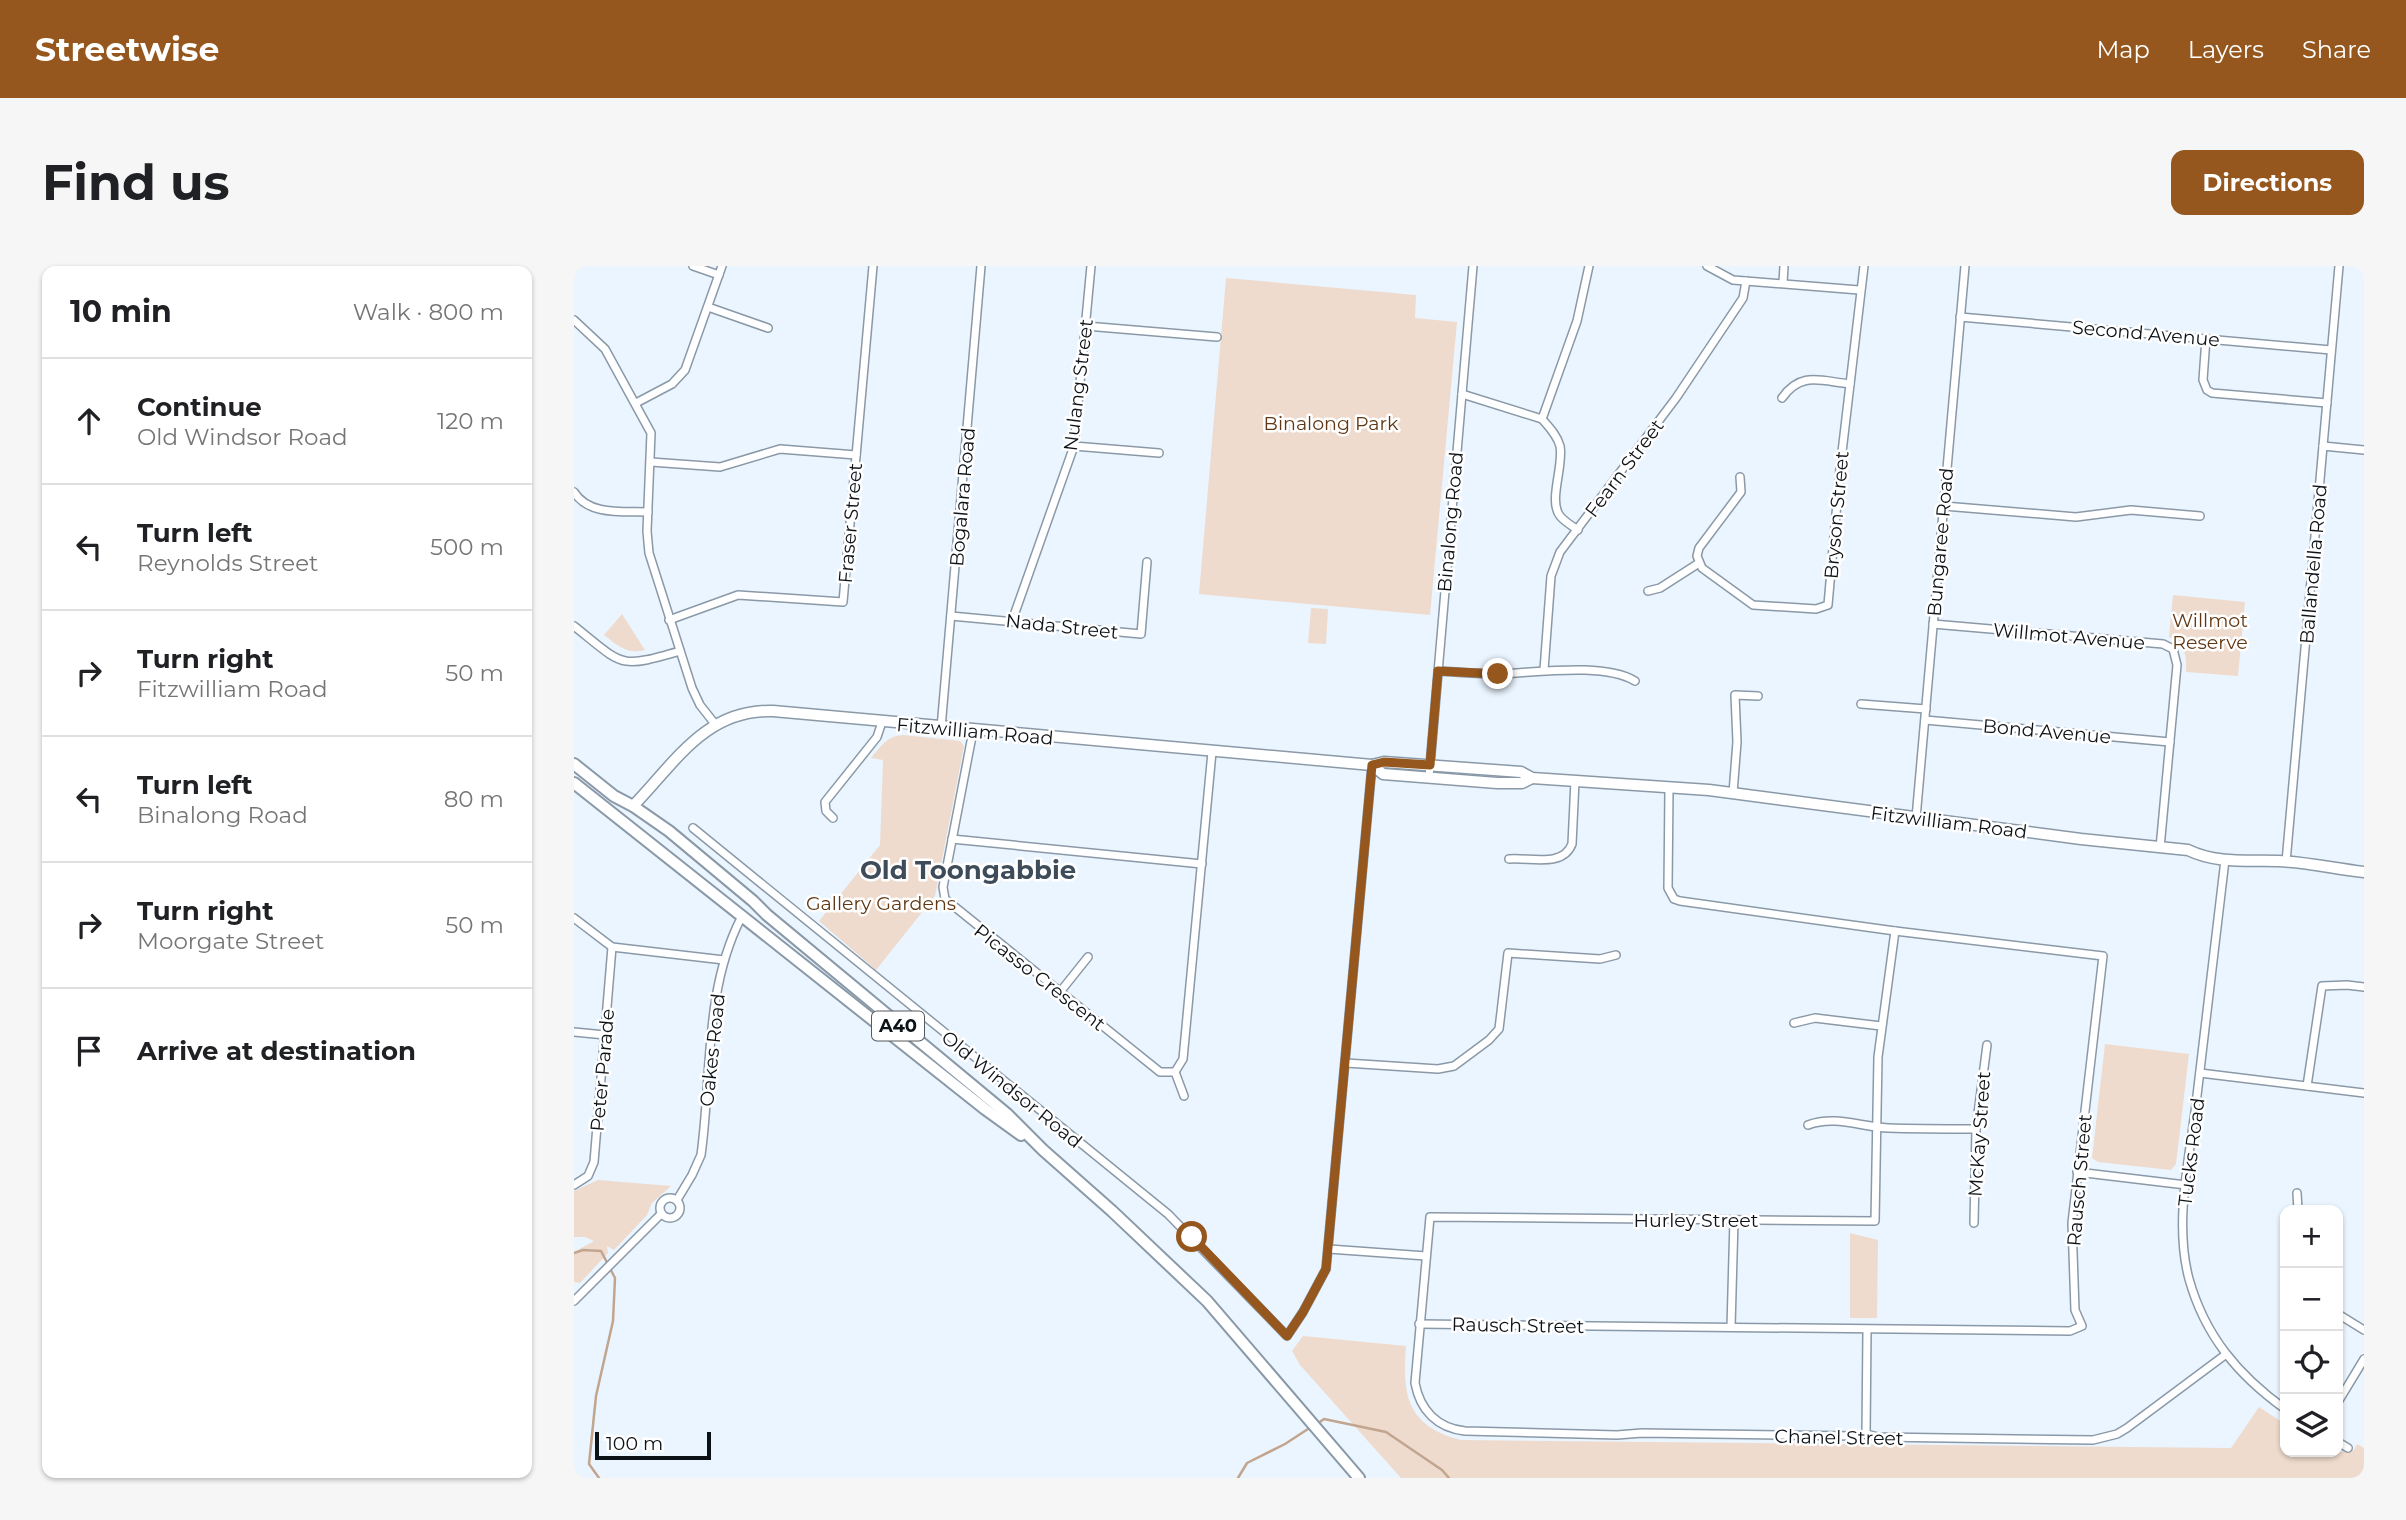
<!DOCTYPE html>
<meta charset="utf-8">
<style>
:root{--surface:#fff;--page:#f6f6f6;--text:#202124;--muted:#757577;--line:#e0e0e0;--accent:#95571d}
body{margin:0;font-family:Montserrat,sans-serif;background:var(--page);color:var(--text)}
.controls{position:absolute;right:21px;bottom:21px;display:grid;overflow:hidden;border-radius:14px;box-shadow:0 2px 5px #0004}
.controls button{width:63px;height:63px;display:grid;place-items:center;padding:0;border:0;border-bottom:2px solid var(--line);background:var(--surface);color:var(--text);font:35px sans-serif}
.scale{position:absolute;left:21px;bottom:18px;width:116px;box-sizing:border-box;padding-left:7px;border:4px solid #0d1217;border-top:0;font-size:19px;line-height:24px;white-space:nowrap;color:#0d1217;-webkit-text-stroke:5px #fff;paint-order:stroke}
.stop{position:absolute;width:21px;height:21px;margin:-16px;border:5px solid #95571d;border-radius:50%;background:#fff}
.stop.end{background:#95571d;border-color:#fff;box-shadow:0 2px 7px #0008}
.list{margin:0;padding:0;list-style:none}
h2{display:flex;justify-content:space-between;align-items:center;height:91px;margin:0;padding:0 28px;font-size:30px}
h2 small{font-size:23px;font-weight:400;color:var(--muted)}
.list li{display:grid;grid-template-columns:46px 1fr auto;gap:21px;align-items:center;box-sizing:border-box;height:126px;padding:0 28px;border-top:2px solid var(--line)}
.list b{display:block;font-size:26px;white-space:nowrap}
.list p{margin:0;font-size:23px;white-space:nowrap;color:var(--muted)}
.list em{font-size:23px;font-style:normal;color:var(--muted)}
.icon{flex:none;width:38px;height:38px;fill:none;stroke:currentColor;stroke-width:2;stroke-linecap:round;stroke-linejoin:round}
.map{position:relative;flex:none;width:1790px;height:1212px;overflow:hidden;border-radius:14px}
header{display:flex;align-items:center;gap:42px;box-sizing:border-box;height:98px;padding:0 35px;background:var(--accent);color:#fff}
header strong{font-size:33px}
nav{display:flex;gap:38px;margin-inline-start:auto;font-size:24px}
.intro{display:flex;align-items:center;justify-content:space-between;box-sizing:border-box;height:168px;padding:0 42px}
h1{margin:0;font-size:49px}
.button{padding:18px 32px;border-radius:14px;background:var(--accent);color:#fff;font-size:24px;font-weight:700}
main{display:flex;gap:42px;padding:0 42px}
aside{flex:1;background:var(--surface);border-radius:14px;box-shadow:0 2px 5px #0004}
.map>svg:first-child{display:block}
</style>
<header>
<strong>Streetwise</strong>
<nav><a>Map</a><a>Layers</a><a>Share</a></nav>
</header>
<div class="intro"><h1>Find us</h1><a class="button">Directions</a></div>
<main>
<aside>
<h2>10 min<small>Walk · 800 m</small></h2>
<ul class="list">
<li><svg class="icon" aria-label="ahead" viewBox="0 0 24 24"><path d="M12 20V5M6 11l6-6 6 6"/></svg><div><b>Continue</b><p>Old Windsor Road</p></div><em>120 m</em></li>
<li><svg class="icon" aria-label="left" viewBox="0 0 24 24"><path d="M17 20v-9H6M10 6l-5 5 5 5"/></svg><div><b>Turn left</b><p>Reynolds Street</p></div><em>500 m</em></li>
<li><svg class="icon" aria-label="right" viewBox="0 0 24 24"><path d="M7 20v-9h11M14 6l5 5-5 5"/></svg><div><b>Turn right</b><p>Fitzwilliam Road</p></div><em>50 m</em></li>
<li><svg class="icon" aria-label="left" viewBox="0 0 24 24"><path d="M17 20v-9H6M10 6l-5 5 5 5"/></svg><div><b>Turn left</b><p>Binalong Road</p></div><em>80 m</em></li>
<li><svg class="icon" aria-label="right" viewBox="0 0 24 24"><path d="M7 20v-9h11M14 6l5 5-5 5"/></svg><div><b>Turn right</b><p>Moorgate Street</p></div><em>50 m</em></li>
<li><svg class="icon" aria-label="arrive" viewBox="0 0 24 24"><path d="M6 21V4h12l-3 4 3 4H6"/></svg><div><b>Arrive at destination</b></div></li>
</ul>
</aside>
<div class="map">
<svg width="1790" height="1212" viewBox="0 0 1790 1212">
<rect width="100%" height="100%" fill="#ebf5ff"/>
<g fill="#eedbcd">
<polygon points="652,12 842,29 841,52 883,56 856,349 625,328"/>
<path d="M 1599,329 L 1671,336 L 1664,410 L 1612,406 C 1613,389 1611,378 1595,371 Z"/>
<polygon points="737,342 754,343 752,378 734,377"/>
<path d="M 48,348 L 71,384 C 53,389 43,379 30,369 Z"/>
<path d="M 329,469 L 386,475 L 390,480 L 361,630 L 302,704 L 245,655 L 306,579 L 309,494 L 297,492 C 306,481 313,470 329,469 Z"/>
<polygon points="1531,778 1615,788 1602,898 1597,904 1524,896 1518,892"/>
<polygon points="24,914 97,920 78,937 73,949 40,984 33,980 34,987 6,1017 0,1016 0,986 20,975 11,971 0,971 0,925"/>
<polygon points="1276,967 1304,974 1303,1052 1276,1052"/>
<path d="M 729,1070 L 832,1080 C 828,1130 833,1160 887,1174 L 1657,1182 L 1685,1141 L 1711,1158 L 1711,1186 L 1757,1187 L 1780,1184 L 1783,1178 L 1790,1182 L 1790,1212 L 827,1212 L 726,1099 L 718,1085 Z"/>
</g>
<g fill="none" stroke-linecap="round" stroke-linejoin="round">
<g stroke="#c2a58f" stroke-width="2.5">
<polyline points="0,987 9,984 27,985 41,1012 39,1055 22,1130 15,1198 25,1212"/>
<polyline points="743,1158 750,1153 812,1166 868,1204 875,1212"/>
<polyline points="664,1212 673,1197 711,1178 737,1161"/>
</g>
<g stroke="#8a99a8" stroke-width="10">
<g id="minor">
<polyline points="119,0 145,9"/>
<polyline points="1133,0 1159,14 1285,24"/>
<polyline points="1209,17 1210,0"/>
<polyline points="134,41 194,62"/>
<polyline points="1386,51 1757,84"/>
<polyline points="0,54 31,83 77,167 73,265 75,287 118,422 126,439 141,458"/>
<polyline points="512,60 643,71"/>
<polyline points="1632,72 1629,114 1633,124 1638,127 1753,137"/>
<path d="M 888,128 L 968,153 C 975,161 983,169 986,180 C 990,200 974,235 986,250 C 991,256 998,260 1004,264"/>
<path d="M 1208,132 C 1227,105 1246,115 1276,118"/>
<polyline points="62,137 98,118 111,104 148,0"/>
<polyline points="968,153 1003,55 1015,0"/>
<polyline points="500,180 585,187"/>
<polyline points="1749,180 1790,184"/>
<polyline points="77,196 146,201 206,183 282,189"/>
<polyline points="1166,211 1167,226 1125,282 1123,290 1128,302 1179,339 1242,343 1254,339 1266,203 1290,0"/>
<path d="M 0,226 C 15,250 49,245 74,246"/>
<polyline points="1370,240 1502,251 1557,244 1626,250"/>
<polyline points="1074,325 1086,322 1125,297"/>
<polyline points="377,350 567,368 573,296"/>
<polyline points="95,354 164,329 269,336 299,0"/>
<polyline points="438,355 500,180 517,0"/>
<polyline points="1359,358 1589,378 1599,383 1603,399 1586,582"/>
<path d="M 0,360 C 50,400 44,403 106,385"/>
<polyline points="970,404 977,310 986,286 1102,132 1169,32 1172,15"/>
<path d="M 864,405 C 884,406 904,408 924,408 C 961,407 1029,396 1061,415"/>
<polyline points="1287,438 1352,443"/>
<polyline points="1351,454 1596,476"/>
<polyline points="367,462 407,0"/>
<polyline points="399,465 369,621 371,633 586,806 601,806 609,793 638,486"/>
<polyline points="855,511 899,0"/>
<polyline points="1159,527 1163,476 1161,429 1184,430"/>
<polyline points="259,552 252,545 251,536 303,471 308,456"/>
<polyline points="1342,552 1391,0"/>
<polyline points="119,562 594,948 713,1070 729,1046 752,1003 798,499"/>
<polyline points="378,573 628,598"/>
<path d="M 935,593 C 956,591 989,602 998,578 L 1001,515"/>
<path d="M 1651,594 C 1641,675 1632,757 1622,838 C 1615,895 1600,957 1615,1013 C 1631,1070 1664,1109 1711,1143"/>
<polyline points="1712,596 1765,0"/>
<polyline points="0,652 38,681 150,694"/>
<path d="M 1321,665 L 1304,791 L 1301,955 L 856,951 L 841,1117 C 846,1144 863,1162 891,1165 L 1043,1169 L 1068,1167 L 1280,1170 L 1292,1168 L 1304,1171 L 1519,1174 L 1543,1168 L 1553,1162 L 1651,1089"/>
<polyline points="486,726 514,691"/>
<polyline points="1220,757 1241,752 1307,760"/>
<polyline points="0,766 31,769"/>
<polyline points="772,797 864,803 880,800 915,774 925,763 934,687 1026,693 1042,689"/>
<polyline points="601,806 610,830"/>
<polyline points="1626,807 1790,827"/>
<polyline points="1733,820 1748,720 1773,719 1790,721"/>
<path d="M 1234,859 C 1261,849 1287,861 1314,862 C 1343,863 1373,863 1402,863"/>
<polyline points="1503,906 1612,919"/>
<polyline points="0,919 14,910 20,896 38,681"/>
<polyline points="1723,927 1724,944"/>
<circle cx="96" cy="942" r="10"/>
<path d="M 103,934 L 118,909 L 127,889 C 138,810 130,724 167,652"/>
<polyline points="1400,957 1402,863 1413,779"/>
<polyline points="755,983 852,990"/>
<polyline points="0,1035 87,948"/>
<polyline points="1764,1048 1790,1064"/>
<polyline points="845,1058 1496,1065 1508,1060 1501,1044 1498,957 1529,690 1321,665 1106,635 1100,633 1094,622 1095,523"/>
<polyline points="1157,1061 1160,954"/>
<polyline points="1764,1136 1790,1093"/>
<polyline points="1292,1168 1293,1065"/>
<polyline points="1764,1176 1774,1182"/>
</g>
</g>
<g stroke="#8a99a8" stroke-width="13">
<g id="major">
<polyline points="798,499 809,508 923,517 948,517 958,512"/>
<path d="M 59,540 C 101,497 131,443 199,445 L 798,499 L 810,496 L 947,506 L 958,512 L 1135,524 L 1507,573 L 1614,584 C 1643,598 1673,594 1704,595 C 1733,596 1762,603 1790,606"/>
</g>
</g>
<g stroke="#8a99a8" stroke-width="14">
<g id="highway">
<polyline points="0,498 40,530 59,540 95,565 179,635 193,649 433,848 469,884 538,945 633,1035 785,1212"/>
<polyline points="0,517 411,843 447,869"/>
</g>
</g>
<use href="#minor" stroke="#fff" stroke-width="7"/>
<use href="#major" stroke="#fff" stroke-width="10"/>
<use href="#highway" stroke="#fff" stroke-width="10"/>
</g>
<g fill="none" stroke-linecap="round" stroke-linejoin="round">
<polyline stroke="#95571d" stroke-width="9" points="618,971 713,1070 729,1046 752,1003 798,499 810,496 856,499 864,405 924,408"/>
</g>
<g text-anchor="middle" stroke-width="5" stroke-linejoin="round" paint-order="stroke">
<rect fill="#fff" stroke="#56595d" stroke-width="2" x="298" y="745.5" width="52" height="29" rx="5"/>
<g font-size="18" font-weight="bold" fill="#0d1217">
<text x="324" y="766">A40</text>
</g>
<g font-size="19" fill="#0d1217" stroke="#fff">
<text transform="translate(1572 67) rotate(5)" y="7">Second Avenue</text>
<text transform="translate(504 119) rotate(-83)" y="7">Nulang Street</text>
<text transform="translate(1050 202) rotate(-53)" y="7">Fearn Street</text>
<text transform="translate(388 231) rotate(-85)" y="7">Bogalara Road</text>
<text transform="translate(1262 249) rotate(-85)" y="7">Bryson Street</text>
<text transform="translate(876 256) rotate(-85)" y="7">Binalong Road</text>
<text transform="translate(276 257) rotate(-85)" y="7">Fraser Street</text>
<text transform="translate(1366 276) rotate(-85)" y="7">Bungaree Road</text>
<text transform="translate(1739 298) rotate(-85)" y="7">Ballandella Road</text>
<text transform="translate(488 360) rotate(6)" y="7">Nada Street</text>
<text transform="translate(1495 370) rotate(5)" y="7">Willmot Avenue</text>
<text transform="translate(401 465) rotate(5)" y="7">Fitzwilliam Road</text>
<text transform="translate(1473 465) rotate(5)" y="7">Bond Avenue</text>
<text transform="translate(1375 556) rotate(7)" y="7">Fitzwilliam Road</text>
<text transform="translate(466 711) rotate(38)" y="7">Picasso Crescent</text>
<text transform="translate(138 784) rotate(-84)" y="7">Oakes Road</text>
<text transform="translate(28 804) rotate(-85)" y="7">Peter Parade</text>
<text transform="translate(438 823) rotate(39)" y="7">Old Windsor Road</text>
<text transform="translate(1405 868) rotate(-86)" y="7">McKay Street</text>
<text transform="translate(1617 886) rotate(-83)" y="7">Tucks Road</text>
<text transform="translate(1505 914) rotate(-85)" y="7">Rausch Street</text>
<text x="1122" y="961">Hurley Street</text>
<text transform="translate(944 1059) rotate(1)" y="7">Rausch Street</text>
<text transform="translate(1265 1171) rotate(1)" y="7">Chanel Street</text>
</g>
<g font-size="19" fill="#613813" stroke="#fff">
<text x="757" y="164">Binalong Park</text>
<text x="1636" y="361">Willmot<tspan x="1636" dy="22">Reserve</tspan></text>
<text x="307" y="644">Gallery Gardens</text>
</g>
<g font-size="26" font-weight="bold" fill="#3e4c59" stroke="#fff">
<text x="394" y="613">Old Toongabbie</text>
</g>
</g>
</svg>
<div class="controls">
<button>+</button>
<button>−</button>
<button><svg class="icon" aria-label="locate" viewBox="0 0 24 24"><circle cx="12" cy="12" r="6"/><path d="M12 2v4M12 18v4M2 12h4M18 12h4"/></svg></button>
<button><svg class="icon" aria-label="layers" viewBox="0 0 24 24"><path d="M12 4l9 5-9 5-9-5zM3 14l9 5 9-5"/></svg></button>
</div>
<div class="scale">100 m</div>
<div class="stop" style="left:618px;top:971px"></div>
<div class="stop end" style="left:924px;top:408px"></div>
</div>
</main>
